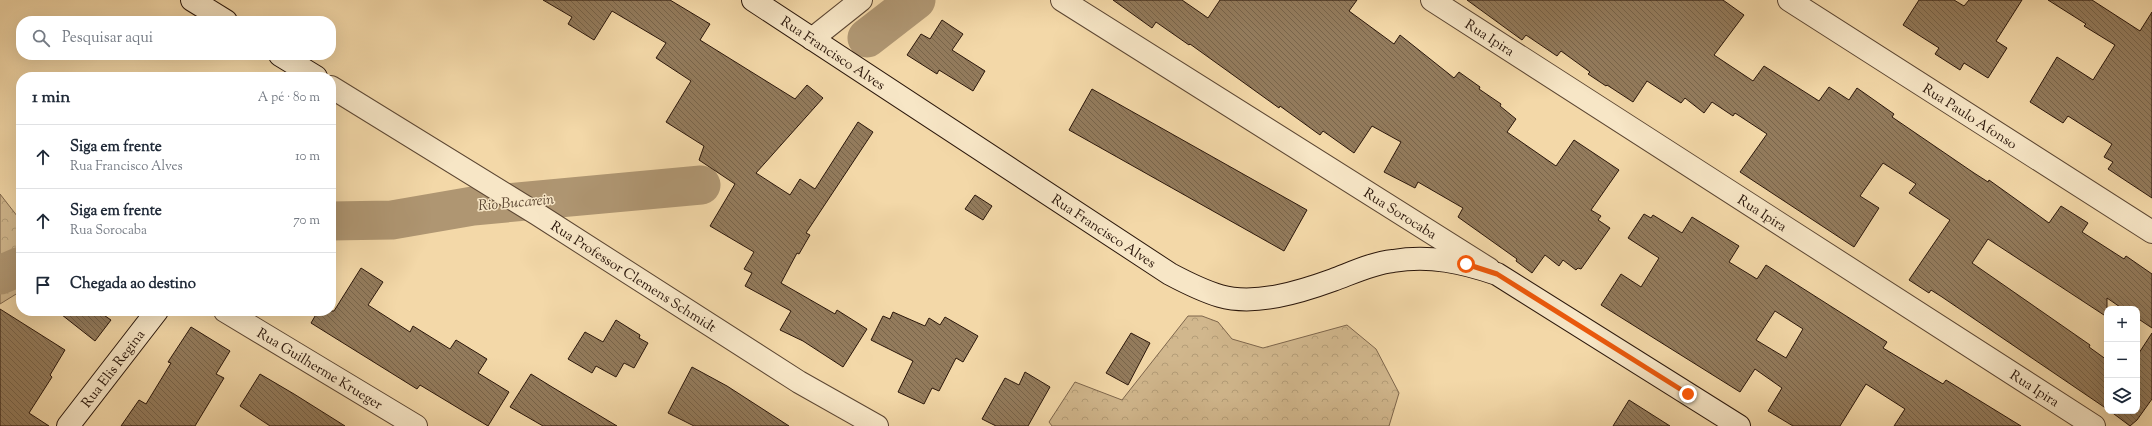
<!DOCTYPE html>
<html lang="pt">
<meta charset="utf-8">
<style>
:root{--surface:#fff;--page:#f6f6f7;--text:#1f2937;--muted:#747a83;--line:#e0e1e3}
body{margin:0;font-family:"Sorts Mill Goudy",serif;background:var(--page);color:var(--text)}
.controls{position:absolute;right:12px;bottom:12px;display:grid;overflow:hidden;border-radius:8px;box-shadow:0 4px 16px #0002}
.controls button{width:36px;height:36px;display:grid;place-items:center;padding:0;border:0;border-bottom:1px solid var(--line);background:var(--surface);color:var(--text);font:20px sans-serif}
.stop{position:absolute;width:12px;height:12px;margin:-9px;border:3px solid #ea580c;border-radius:50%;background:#fff}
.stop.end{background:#ea580c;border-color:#fff;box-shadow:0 1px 4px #0008}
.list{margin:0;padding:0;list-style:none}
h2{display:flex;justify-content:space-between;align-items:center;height:52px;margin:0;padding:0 16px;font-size:17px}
h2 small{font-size:13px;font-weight:400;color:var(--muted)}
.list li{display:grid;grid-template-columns:26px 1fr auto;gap:12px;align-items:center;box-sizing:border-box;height:64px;padding:0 16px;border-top:1px solid var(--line)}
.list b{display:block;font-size:15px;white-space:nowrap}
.list p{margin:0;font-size:13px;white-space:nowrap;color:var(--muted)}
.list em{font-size:13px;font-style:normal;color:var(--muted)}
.icon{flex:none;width:22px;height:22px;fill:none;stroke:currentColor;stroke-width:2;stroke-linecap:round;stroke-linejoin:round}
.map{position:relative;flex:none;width:2152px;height:426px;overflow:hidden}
.search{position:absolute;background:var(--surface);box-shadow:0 4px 16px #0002;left:16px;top:16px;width:320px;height:44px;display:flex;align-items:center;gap:10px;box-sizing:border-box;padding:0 14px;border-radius:16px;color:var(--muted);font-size:15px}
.panel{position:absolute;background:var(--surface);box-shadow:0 4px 16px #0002;left:16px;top:72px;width:320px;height:244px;border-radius:16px}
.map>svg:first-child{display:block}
</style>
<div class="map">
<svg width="2152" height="426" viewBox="0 0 2152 426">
<defs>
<pattern id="forest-crowns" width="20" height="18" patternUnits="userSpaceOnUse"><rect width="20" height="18" fill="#d1b78d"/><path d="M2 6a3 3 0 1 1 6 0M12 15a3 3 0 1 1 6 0" fill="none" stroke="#b49d78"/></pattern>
<pattern id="building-back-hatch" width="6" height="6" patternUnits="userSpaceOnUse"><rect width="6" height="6" fill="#937b5c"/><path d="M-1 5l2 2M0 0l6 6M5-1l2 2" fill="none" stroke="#78644a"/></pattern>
</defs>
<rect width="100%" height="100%" fill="#f3d8a8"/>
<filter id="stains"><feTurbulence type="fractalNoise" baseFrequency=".005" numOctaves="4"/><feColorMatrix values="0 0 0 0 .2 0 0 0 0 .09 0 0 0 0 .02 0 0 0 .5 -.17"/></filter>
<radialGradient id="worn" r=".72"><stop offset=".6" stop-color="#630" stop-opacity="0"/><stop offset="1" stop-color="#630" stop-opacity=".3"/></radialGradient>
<g fill="url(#forest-crowns)" stroke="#7e664c">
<polygon points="0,194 21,221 21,291 0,304"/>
<polygon points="1188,316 1202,316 1218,322 1232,339 1263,348 1347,325 1376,349 1399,393 1389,426 1052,426 1049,422 1075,382 1122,400"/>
</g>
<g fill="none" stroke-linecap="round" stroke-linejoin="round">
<g stroke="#af9672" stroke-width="39">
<polyline points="867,38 916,0"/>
<polyline points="331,221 392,220 473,206 701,185"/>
<polyline points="0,275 21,266"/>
</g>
</g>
<g fill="url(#building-back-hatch)" stroke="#2a160a" fill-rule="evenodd">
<polygon points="543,0 670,0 710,24 700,40 795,99 807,85 823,98 756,173 790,195 800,179 815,189 858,122 873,132 806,233 810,235 799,254 797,253 781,283 835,314 837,310 867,329 843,367 803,341 780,330 791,311 745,286 752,273 744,269 754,252 710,226 735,184 699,160 704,146 666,122 691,81 656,58 666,43 612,11 594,40 568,24 572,17"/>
<polygon points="1113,0 1182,0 1208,18 1220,0 1357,0 1349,11 1394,44 1400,35 1454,78 1459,72 1480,87 1479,89 1501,104 1500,106 1516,119 1507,132 1556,166 1574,140 1619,170 1591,210 1601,216 1598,220 1610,228 1581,269 1578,268 1576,270 1563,260 1559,266 1545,255 1532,273 1516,261 1517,259 1458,217 1463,208 1418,182 1415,188 1384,172 1401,142 1372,126 1354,153 1323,131 1320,135 1280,106 1279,108 1190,44 1189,45 1156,22 1152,28"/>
<polygon points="1467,0 1723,0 1744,15 1714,55 1753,81 1764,66 1819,101 1829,87 1849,100 1857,88 1894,114 1892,117 1974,173 1988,182 1989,180 2049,223 2061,206 2088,223 2082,232 2124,259 2126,256 2152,274 2152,328 2137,318 2137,309 2123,309 2107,298 2107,317 1988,239 1972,263 2090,345 2089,347 2107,360 2107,409 1942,297 1931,290 1929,293 1909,280 1950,220 1909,193 1916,184 1883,163 1860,196 1879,208 1854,247 1740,172 1767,134 1735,113 1733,116 1712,102 1704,113 1685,98 1681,103 1647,81 1633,102 1607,85 1606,86 1588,74 1590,72 1561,51 1557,56 1526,35 1522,40"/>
<polygon points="1919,0 1954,0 1964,6 1969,0 2022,0 1996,41 2007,48 1988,78 1964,63 1960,70 1935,54 1939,48 1903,25"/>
<polygon points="2048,0 2092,0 2140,31 2152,12 2152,198 2108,169 2113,162 2104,157 2112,144 2068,116 2063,123 2030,102 2057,57 2093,80 2115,45 2084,26 2086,24"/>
<polygon points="942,20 963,34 952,50 985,71 973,91 939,70 937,74 907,55 921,34 930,39"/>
<polygon points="1092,89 1307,210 1284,251 1069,130"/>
<polygon points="975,195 992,206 983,220 965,209"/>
<path d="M 1644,214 L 1651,218 L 1653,215 L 1682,233 L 1692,217 L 1739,246 L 1729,262 L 1757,279 L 1766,265 L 1887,342 L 1883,348 L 1943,384 L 1946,380 L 2021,426 L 1894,426 L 1905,409 L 1866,384 L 1840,426 L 1793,426 L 1768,411 L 1782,388 L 1755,369 L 1740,392 L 1601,305 L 1621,274 L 1641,287 L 1659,258 L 1628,238 ZM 1775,311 L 1803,329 L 1786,358 L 1756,340 Z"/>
<polygon points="361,268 383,282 368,305 410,332 413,326 450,349 456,340 487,359 478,373 509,392 488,426 420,385 417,389 311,323 318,311 334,311"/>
<polygon points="0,309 65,350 50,375 52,377 29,413 49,426 0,426"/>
<polygon points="57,311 98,311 111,320 95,341"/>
<polygon points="893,312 925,326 929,318 940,325 945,317 978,336 963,362 956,358 939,391 932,388 924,404 898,392 913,361 871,340 883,316 890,319"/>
<polygon points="616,320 640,335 639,338 648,343 634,368 624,363 616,377 596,366 592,373 568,359 585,332 603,342"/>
<polygon points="191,327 230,351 216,374 224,378 195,426 121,426 139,400 146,404 171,363 168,362"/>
<polygon points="1131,333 1150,343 1128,385 1106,373"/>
<polygon points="2152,333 2152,399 2137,420 2130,426 2110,411 2137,411 2137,356"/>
<polygon points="692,367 727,386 789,426 694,426 668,413"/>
<polygon points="1025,372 1050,387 1028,426 996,426 982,419 1005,378 1019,385"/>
<polygon points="260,374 294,394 345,426 270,426 240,406"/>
<polygon points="531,374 552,387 617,426 543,426 510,407"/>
<polygon points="1629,400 1670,426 1613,426"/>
</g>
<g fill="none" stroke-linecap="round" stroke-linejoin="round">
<g stroke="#5c4632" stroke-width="24">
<g id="street">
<path id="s1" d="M 1062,0 L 1489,269"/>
<path id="s2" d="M 1432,0 L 2094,426"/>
<path id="s3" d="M 1789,0 L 2152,232"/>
<polyline points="812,39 861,0"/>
<path id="s4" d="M 331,87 L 537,214 L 799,382 L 877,426"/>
<path id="s5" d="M 225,311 L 416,426"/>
</g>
</g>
<g stroke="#2a160a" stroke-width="24">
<g id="secondary">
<polyline points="192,0 226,21"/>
<path id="s6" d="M 753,0 L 1170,274 C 1187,283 1203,291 1220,296 C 1255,306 1300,292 1333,280 C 1352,273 1373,263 1393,261 C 1430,255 1462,262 1497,274 L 1739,426"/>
<polyline points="280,55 316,77"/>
<path id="s7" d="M 68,426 L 157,311"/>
</g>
</g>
<use href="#street" stroke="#f7e6c6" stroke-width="22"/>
<use href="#secondary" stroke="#f7e6c6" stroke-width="22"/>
</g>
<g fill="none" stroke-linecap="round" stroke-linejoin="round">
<polyline stroke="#ea580c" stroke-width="5" points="1466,264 1497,274 1688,394"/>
</g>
<g text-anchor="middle" stroke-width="3" stroke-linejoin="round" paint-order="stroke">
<g font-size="14" fill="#2a160a" stroke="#f7e6c6">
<text dy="5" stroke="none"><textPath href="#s2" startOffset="69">Rua Ipira</textPath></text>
<text dy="5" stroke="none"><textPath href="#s6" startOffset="96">Rua Francisco Alves</textPath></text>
<text dy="5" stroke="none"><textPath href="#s3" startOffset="215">Rua Paulo Afonso</textPath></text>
<text dy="5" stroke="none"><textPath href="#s1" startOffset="400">Rua Sorocaba</textPath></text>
<text dy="5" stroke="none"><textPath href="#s2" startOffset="393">Rua Ipira</textPath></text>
<text dy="5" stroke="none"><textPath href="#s6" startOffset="420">Rua Francisco Alves</textPath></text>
<text dy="5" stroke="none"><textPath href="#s4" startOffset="357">Rua Professor Clemens Schmidt</textPath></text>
<text dy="5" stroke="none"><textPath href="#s7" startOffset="73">Rua Elis Regina</textPath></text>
<text dy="5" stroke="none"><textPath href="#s5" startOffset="111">Rua Guilherme Krueger</textPath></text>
<text dy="5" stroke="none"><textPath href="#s2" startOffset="717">Rua Ipira</textPath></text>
</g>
<g font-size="15" font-style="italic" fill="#5f4934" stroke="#f7e6c6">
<text transform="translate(516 202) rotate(-5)" y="5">Rio Bucarein</text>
</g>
</g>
<rect width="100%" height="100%" filter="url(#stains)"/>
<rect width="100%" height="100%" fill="url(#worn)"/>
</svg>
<div class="controls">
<button>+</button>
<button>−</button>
<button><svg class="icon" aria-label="layers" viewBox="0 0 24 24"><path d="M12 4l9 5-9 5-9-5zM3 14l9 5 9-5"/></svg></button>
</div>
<div class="stop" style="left:1466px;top:264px"></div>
<div class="stop end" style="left:1688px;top:394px"></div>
<div class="search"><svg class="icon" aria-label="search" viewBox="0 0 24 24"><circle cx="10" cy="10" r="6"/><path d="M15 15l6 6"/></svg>Pesquisar aqui</div>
<section class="panel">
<h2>1 min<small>A pé · 80 m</small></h2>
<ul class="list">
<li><svg class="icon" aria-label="ahead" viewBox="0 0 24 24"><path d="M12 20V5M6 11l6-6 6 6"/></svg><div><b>Siga em frente</b><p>Rua Francisco Alves</p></div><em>10 m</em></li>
<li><svg class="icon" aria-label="ahead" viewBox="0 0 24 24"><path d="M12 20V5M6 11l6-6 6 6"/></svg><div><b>Siga em frente</b><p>Rua Sorocaba</p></div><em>70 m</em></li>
<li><svg class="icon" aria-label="arrive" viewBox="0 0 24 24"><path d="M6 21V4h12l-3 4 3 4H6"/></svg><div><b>Chegada ao destino</b></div></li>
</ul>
</section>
</div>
